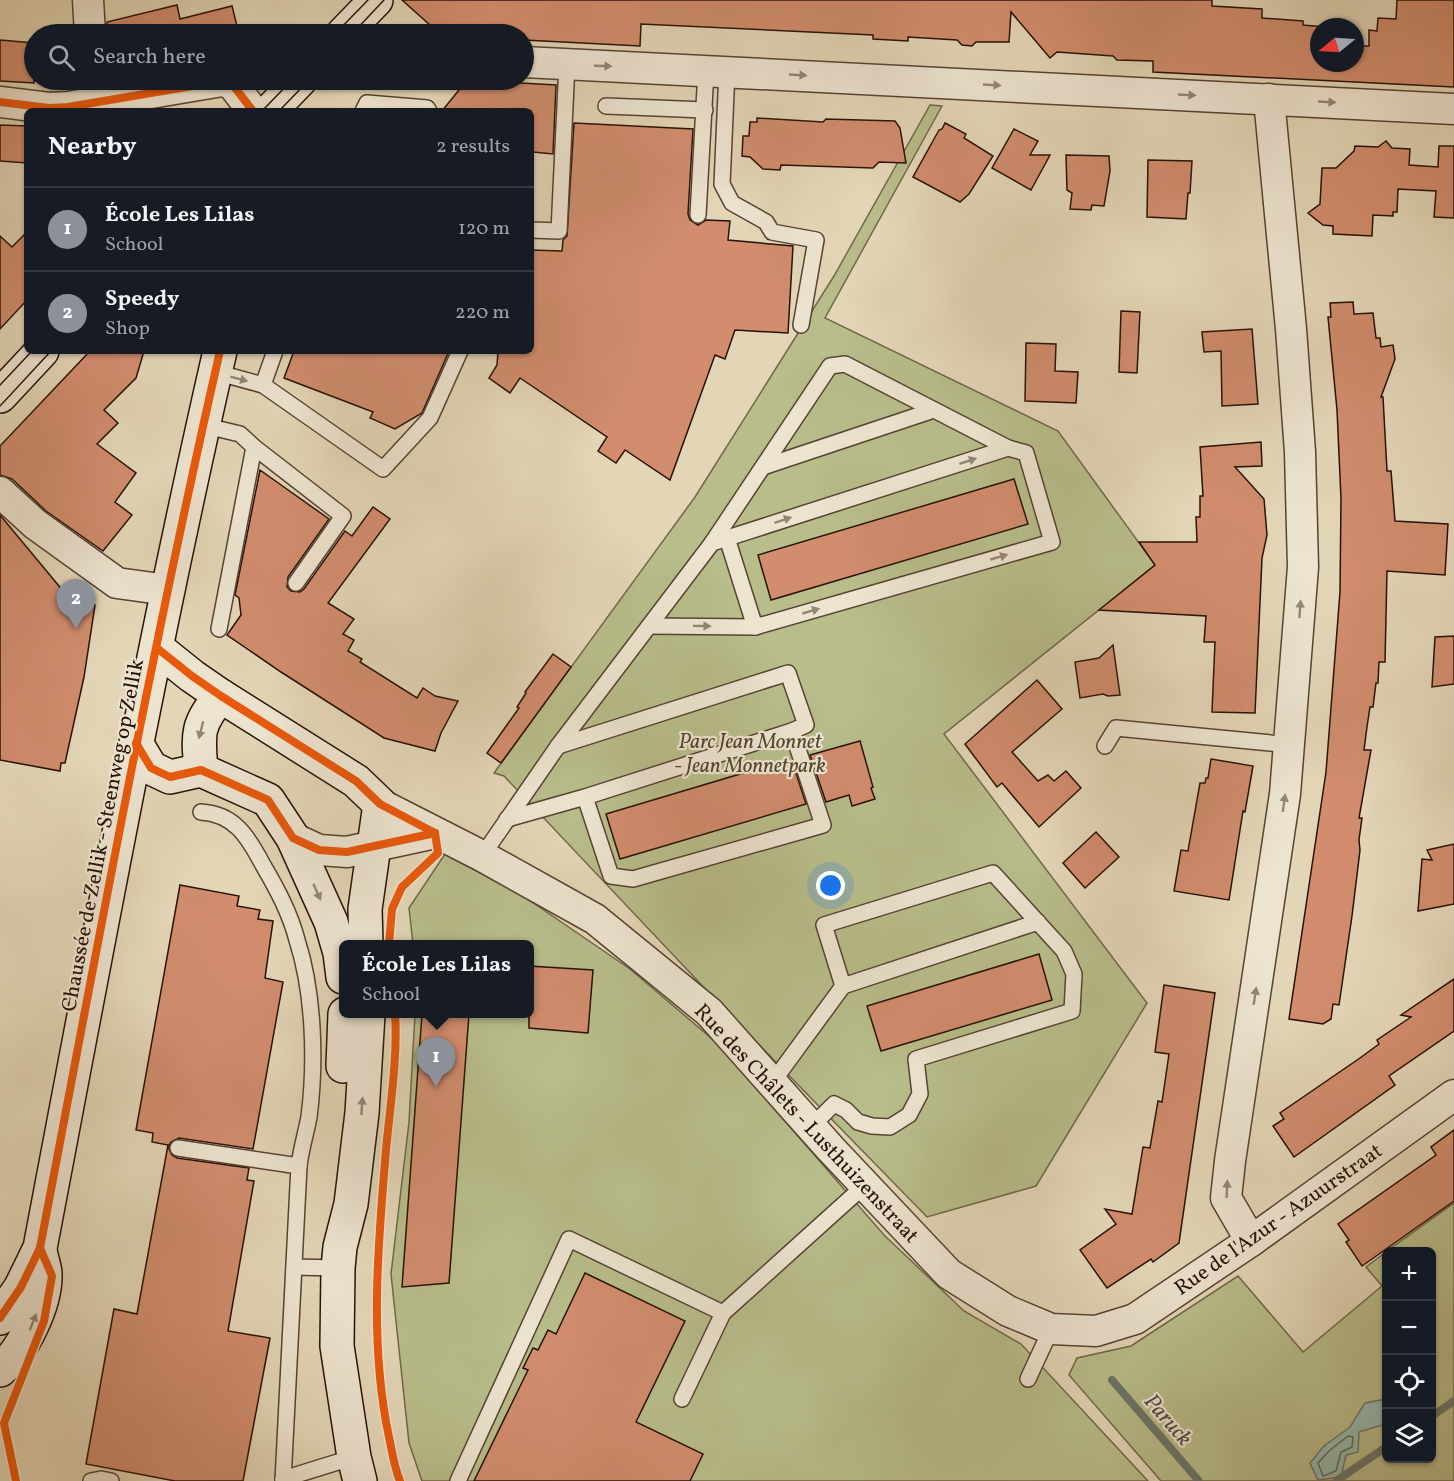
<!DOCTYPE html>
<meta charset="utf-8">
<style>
:root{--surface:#171b24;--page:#242831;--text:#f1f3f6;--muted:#9ea1a6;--line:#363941;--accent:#8c9099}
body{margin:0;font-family:Vollkorn,serif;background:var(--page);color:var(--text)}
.controls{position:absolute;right:18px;bottom:18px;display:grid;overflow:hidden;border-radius:9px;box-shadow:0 2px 4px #0004}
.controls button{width:54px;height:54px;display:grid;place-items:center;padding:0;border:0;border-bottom:2px solid var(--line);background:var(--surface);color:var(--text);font:30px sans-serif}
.compass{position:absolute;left:1310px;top:18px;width:54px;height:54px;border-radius:50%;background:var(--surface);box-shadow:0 2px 4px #0004;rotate:252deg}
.you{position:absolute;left:831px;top:886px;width:21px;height:21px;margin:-15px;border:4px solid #fff;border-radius:50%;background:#1a73e8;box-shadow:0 0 0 9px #1a73e833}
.badge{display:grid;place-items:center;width:39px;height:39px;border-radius:50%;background:var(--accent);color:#fff;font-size:20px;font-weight:700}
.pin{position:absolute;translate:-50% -50px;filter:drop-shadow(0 2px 3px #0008)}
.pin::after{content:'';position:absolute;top:32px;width:21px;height:18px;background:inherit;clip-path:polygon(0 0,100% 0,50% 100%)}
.popup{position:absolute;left:339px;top:940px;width:195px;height:78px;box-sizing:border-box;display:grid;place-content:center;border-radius:9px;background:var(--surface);filter:drop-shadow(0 2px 4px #0005);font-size:20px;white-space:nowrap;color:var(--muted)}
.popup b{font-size:22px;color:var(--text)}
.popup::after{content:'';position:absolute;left:50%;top:100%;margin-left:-12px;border:12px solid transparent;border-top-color:var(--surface)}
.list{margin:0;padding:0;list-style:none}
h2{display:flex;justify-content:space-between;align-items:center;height:78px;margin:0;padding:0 24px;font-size:26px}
h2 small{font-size:20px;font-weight:400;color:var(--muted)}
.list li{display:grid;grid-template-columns:39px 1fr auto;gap:18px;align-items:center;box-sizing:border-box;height:84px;padding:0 24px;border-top:2px solid var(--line)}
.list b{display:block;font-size:22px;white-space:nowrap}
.list p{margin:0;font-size:20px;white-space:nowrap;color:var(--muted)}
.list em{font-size:20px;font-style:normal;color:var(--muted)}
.icon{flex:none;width:33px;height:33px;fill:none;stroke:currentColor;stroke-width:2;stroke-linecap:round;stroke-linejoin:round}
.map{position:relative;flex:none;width:1454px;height:1481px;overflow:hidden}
.search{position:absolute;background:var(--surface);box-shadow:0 2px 4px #0004;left:24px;top:24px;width:510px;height:66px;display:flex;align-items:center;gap:15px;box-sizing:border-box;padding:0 21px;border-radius:33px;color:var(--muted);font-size:22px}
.panel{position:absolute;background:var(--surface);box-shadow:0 2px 4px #0004;left:24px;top:108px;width:510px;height:246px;border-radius:9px}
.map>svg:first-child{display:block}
</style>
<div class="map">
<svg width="1454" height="1481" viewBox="0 0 1454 1481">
<rect width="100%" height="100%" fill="#e3d6b7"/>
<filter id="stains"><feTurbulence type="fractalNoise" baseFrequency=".00333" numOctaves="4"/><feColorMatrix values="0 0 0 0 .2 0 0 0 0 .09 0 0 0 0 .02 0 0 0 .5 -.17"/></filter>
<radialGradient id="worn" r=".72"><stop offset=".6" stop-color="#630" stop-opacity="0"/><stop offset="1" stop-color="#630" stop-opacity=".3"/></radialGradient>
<g fill="#b8bd8b" stroke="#706848" stroke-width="1.5">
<polygon points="930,105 942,106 825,318 1058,431 1155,565 944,734 1147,1003 1036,1186 927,1217 730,1015 504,776 494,773 695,497 834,276"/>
<polygon points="445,854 523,896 630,969 717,1043 884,1235 964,1311 1021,1344 1148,1481 422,1481 409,1443 391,1274 409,1122 415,1014 529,1014 529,944 413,944 409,908"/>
<polygon points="1454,1203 1454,1481 1161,1481 1069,1375 1077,1358 1131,1346 1238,1276 1303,1352 1382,1286 1366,1267 1386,1252 1386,1458 1432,1458 1432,1252 1387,1251"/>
</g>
<polygon fill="#95b9af" stroke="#69766b" stroke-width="1.5" points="1386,1399 1386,1424 1359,1432 1358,1452 1346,1455 1341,1477 1318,1480 1310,1463 1324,1446 1350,1427 1365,1403"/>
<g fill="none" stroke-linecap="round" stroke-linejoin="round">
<polygon stroke="#5e665a" stroke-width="1.5" points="1348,1436 1353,1437 1352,1447 1341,1452 1336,1471 1323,1476 1318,1463 1329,1451"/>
<g stroke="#69766b" stroke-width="8">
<polyline points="1112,1380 1199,1481"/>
<polyline points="1432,1416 1454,1401"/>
<polyline points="1336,1481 1386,1447"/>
</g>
</g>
<g fill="#d18d6e" stroke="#281205" stroke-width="1.5">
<polygon points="402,0 1212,0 1212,6 1262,9 1262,18 1303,21 1303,25 1326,27 1319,27 1319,63 1355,63 1355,46 1369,46 1369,30 1377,31 1378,18 1396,19 1397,0 1454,0 1454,87 1153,72 1153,61 1117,60 1113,56 1057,52 1050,58 1011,12 1009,42 976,42 972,46 962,45 957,40 908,37 908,41 873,39 873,35 641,24 640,46 524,40 524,34 440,34"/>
<polygon points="177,5 180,19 232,6 239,34 107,34 107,22"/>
<polygon points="0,40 34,43 34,83 0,81"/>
<polygon points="467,80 556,85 553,154 533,152 533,132 531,132 531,111 442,111"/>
<polygon points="757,118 823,122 826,119 895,121 900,128 906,163 879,162 873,168 781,165 780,170 763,169 750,157 742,156 743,136 749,136 750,122 757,122"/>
<polygon points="574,123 693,129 688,214 690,220 698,225 706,220 730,221 728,240 793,246 788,333 735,330 725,359 715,355 670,480 625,450 616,463 598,451 607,437 520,378 510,393 489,378 497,365 498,351 531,351 531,250 562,251 563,240 567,236"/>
<polygon points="945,123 966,134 964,138 993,156 969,194 960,202 913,177 939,130 942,129"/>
<polygon points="0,125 27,126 27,163 0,161"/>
<polygon points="1014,129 1038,141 1030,155 1050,155 1031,190 992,168"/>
<polygon points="1386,141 1392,148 1410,149 1409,165 1438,167 1439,146 1454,146 1454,218 1434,217 1436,191 1398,189 1397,212 1393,212 1393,216 1373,215 1372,236 1333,234 1333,226 1323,225 1308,213 1320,204 1322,168 1336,168 1354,151 1355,146 1378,147"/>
<polygon points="1066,155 1109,156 1110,171 1104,206 1092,205 1091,210 1070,209 1072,193 1067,190"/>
<polygon points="1148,160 1192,161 1190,193 1188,193 1186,219 1147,217"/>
<polygon points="27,232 27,300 0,329 0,236 12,247"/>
<polygon points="1353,302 1354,314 1373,313 1376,338 1380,338 1381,347 1393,345 1395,359 1381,397 1383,397 1387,471 1391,471 1395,521 1448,524 1445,575 1387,571 1385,662 1379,662 1378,683 1376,683 1373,707 1370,707 1367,727 1364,750 1371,750 1359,818 1362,818 1359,840 1360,850 1352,916 1339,1005 1333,1004 1331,1019 1323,1024 1289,1019 1326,772 1340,592 1341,499 1337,410 1328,317 1331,317 1330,303"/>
<polygon points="1121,311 1140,312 1137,373 1119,372"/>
<polygon points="1252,329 1258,404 1222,406 1221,351 1204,352 1202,332"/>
<polygon points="1026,343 1056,344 1055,371 1078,372 1076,403 1025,401"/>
<polygon points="90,351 144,351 136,378 104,410 118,423 97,444 136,473 115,502 132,515 103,551 46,511 12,479 0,475 0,446"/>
<polygon points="294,351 449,351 422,413 395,429 370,418 373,412 284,378"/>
<polygon points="1261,442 1262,466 1235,467 1264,499 1267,535 1262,558 1255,713 1212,712 1215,642 1204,642 1206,616 1099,610 1155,565 1139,542 1197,542 1196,517 1200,517 1200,496 1203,496 1200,447"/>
<polygon points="260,470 329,519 288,577 287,587 291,591 300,592 304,589 345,531 352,536 373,507 390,519 328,603 354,619 343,634 354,640 348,651 362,659 360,662 417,698 423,688 435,696 458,701 441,733 435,751 384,738 281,672 227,635 241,615 239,598 235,595"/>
<polygon points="1014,479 1028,524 771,600 758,555"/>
<polygon points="0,515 64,592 92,597 91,604 95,605 84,677 65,763 61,763 60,771 0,760"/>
<polygon points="1454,636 1454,684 1432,687 1435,637"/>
<polygon points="1113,645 1120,695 1108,696 1103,694 1080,698 1075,662 1099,658"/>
<polygon points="553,654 571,667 501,763 487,753 519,708 517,707 526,693 525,692"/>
<polygon points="1037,680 1062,709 1012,752 1038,781 1048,775 1054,781 1066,771 1081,788 1039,827 1002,783 997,787 965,744"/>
<polygon points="860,741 873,787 871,788 875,799 852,806 849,795 826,802 810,755"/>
<polygon points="1211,759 1253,766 1245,812 1243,811 1229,900 1174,891 1181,850 1188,851 1200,783 1205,783 1206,778 1208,778"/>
<polygon points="792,761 806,804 620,859 606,814 777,763 778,765"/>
<polygon points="1096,832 1119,857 1085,888 1063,863"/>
<polygon points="1454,844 1454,904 1418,911 1422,859 1432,860 1427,850"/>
<polygon points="180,885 239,896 237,906 260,910 258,919 273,921 265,978 283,982 253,1149 179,1138 171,1142 168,1147 172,1155 177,1158 249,1168 247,1180 254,1181 228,1331 270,1338 243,1481 175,1481 86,1464 114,1309 137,1314 168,1145 152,1142 153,1133 136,1130"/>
<polygon points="1039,954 1052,1000 881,1051 867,1006"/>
<polygon points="529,966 593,970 588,1033 529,1028"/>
<polygon points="1454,979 1454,1031 1389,1076 1395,1085 1294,1157 1273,1126 1284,1119 1280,1113 1360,1058 1379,1044 1377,1040 1411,1017 1401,1015"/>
<polygon points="1164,985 1215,993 1179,1243 1153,1262 1151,1259 1107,1288 1080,1250 1116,1224 1105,1209 1132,1214 1143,1147 1150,1148 1158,1101 1162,1102 1169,1054 1155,1052"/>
<polygon points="422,1014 469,1014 449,1283 402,1287"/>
<polygon points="1454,1130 1454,1201 1362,1266 1346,1242 1349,1240 1338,1224 1436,1155 1431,1147"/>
<polygon points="585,1273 685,1321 636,1422 703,1454 690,1481 474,1481 528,1370 523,1368 533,1348 538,1350 548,1330 556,1334"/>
</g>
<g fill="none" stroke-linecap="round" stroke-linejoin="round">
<g stroke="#574332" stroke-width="18">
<g id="lane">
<polyline points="727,71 722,184 732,203 766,222 772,232 816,240 801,325"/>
<polyline points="606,106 705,110"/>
<polyline points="363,111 367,103 427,108 429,111"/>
<polyline points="698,215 706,70"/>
<polyline points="531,230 559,231 567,64"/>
<polyline points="215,372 263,385 383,469 430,418 460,351"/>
<polyline points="263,385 275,351"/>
<polyline points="202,425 240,434 254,447 343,516 296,583"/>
<polyline points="763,467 934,410"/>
<polyline points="727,538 755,627"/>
<polyline points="649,626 755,627 1052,542 1026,453 1008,448 845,364 830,366 712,543"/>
<polyline points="219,629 254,447"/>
<polyline points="558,746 788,673 806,725 792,731"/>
<polyline points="1105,746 1116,728 1291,745"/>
<path d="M 201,812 C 235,814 248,837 263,865 C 277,889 290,913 297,940 C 314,993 316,1062 309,1117 C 306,1133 301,1149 299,1166 L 283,1481"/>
<polyline points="507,819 585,797 792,731 823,825 633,879 611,876 585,797"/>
<polyline points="482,856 558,746 712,543 1008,448"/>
<polyline points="843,986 1038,922"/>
<polyline points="772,1083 843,986 824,925 993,873 1064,951 1074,974 1072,1011 916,1059 920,1094 909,1115 890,1127 872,1126 858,1122 846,1110 834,1104 812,1126"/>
<polyline points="178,1148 299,1166"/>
<polyline points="294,1267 338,1268"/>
<polyline points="1028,1379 1051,1329"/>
<polyline points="682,1399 723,1313"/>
<polyline points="283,1479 354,1457"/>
<polyline points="91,1481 101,1479 111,1481"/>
<polyline points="458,1481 569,1239 723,1313 865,1185"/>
</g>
</g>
<g stroke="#574332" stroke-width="33">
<g id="street">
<polyline points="88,0 90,34"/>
<polyline points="524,62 1454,109"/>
<polyline points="0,102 49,108 68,107 222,81 232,84 253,111"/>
<polyline points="0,492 35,524 117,583 168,590"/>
<polyline points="380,804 482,856 595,919 709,1012 830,1148 949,1274 1008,1311 1051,1329 1096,1331 1135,1319 1251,1241 1454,1095"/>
<polyline points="293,838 319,850 347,852 435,833"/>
<polyline points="1251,1241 1226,1198 1230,1161 1285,794 1303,567 1300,452 1291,329 1269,99"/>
</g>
</g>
<g stroke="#281205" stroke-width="36">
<g id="secondary">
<polyline points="343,34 376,0"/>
<polyline points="270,111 300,80"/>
<polyline points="0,396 42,351"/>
<polyline points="157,648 192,676 221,696 356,781 380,804 365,909 366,944"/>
<polyline points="136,743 151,768 170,777 201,770 268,800 293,838 331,922 340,953 343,977"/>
<path d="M 201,770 C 198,735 196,724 221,696"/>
<polyline points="343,1066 345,1014"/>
<path d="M 0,1318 L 21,1287 L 40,1248 C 97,948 152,648 220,351"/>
<path d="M 0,1370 C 23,1351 46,1304 45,1274 C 45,1268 42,1261 41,1255"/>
<polyline points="360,1481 354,1457 337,1346 338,1268 340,1247 351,1204 362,1113 368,1014"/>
</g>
</g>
<use href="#lane" stroke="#ede4d0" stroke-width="15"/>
<use href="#street" stroke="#ede4d0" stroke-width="30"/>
<use href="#secondary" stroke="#ede4d0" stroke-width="33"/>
<g stroke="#281205" stroke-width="1.5">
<polyline points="335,34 368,0"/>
<polyline points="352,34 384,0"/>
<polyline points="262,111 292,80"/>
<polyline points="279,111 309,80"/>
<polyline points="0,385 32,351"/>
<polyline points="0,406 51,351"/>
</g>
<g stroke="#ede4d0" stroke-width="11">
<g id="cycleway">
<polyline points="0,102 49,108 68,107 222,81 232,84 253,111"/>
<polyline points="157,648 192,676 221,696 356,781 380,804 435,833"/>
<polyline points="136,743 151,768 170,777 201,770 268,800 293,838 319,850 347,852 435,833"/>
<polyline points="389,944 392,909 402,887 438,853 435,833"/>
<path d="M 395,1014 C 398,1056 390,1107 386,1150 C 378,1245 369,1343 389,1437 C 392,1451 394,1467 400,1481"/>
<path d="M 0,1318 L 21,1287 L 40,1248 C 97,948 152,648 220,351"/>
<polyline points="16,1481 4,1423 44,1321 52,1276 40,1248"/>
</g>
</g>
<use href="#cycleway" stroke="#e8590c" stroke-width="8"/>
</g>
<defs><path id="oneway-solid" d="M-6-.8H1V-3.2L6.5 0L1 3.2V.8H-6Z" transform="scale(1.5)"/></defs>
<g fill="#948675">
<use href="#oneway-solid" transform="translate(603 66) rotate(2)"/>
<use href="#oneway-solid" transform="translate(798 75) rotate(3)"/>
<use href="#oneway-solid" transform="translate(992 85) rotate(3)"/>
<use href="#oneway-solid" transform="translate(1187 95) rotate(3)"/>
<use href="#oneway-solid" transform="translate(1327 102) rotate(3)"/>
<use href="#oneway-solid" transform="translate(239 379) rotate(15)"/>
<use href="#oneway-solid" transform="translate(968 461) rotate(-18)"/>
<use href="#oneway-solid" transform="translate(783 520) rotate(-18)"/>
<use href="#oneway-solid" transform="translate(999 557) rotate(-16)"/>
<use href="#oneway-solid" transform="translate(1300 609) rotate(-86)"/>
<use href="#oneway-solid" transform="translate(811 611) rotate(-16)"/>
<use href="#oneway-solid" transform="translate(702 626) rotate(1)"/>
<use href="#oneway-solid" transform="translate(201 730) rotate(104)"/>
<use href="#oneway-solid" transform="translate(1284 803) rotate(-82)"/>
<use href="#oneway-solid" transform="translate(317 892) rotate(66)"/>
<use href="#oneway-solid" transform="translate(1255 996) rotate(-81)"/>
<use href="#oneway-solid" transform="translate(362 1106) rotate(-86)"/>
<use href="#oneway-solid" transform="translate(1227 1189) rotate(-87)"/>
<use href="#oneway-solid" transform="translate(33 1322) rotate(-68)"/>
</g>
<g text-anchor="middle" stroke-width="4.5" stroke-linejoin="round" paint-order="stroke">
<g font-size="21" font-style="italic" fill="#53452d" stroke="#ede4d0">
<text x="750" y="748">Parc Jean Monnet<tspan x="750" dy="24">- Jean Monnetpark</tspan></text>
</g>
<g font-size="21" fill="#281205" stroke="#ede4d0">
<text transform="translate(102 835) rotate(-79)" y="7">Chaussée de Zellik - Steenweg op Zellik</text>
<text transform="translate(807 1123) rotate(47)" y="7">Rue des Châlets - Lusthuizenstraat</text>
<text transform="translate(1278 1219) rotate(-35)" y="7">Rue de l'Azur - Azuurstraat</text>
</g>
<g font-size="22" font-style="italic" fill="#4e4c40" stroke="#ede4d0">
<text transform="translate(1169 1419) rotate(49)" y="8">Paruck</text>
</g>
</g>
<rect width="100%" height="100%" filter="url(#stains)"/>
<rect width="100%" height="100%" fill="url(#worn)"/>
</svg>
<div class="controls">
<button>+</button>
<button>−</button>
<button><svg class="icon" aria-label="locate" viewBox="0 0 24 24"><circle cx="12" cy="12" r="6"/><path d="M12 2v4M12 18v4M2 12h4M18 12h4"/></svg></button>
<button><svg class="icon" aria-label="layers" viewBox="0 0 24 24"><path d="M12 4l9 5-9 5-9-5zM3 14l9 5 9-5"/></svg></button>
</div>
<svg class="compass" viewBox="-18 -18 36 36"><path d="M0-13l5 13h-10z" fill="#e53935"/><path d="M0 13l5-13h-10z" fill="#9ea1a6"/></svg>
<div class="you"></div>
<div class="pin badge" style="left:436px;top:1087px">1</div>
<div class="popup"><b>École Les Lilas</b>School</div>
<div class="pin badge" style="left:76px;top:629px">2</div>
<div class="search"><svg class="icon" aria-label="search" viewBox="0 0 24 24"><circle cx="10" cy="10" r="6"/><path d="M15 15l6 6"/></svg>Search here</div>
<section class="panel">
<h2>Nearby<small>2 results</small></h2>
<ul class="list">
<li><span class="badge">1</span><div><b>École Les Lilas</b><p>School</p></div><em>120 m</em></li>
<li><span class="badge">2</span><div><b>Speedy</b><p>Shop</p></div><em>220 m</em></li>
</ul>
</section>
</div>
